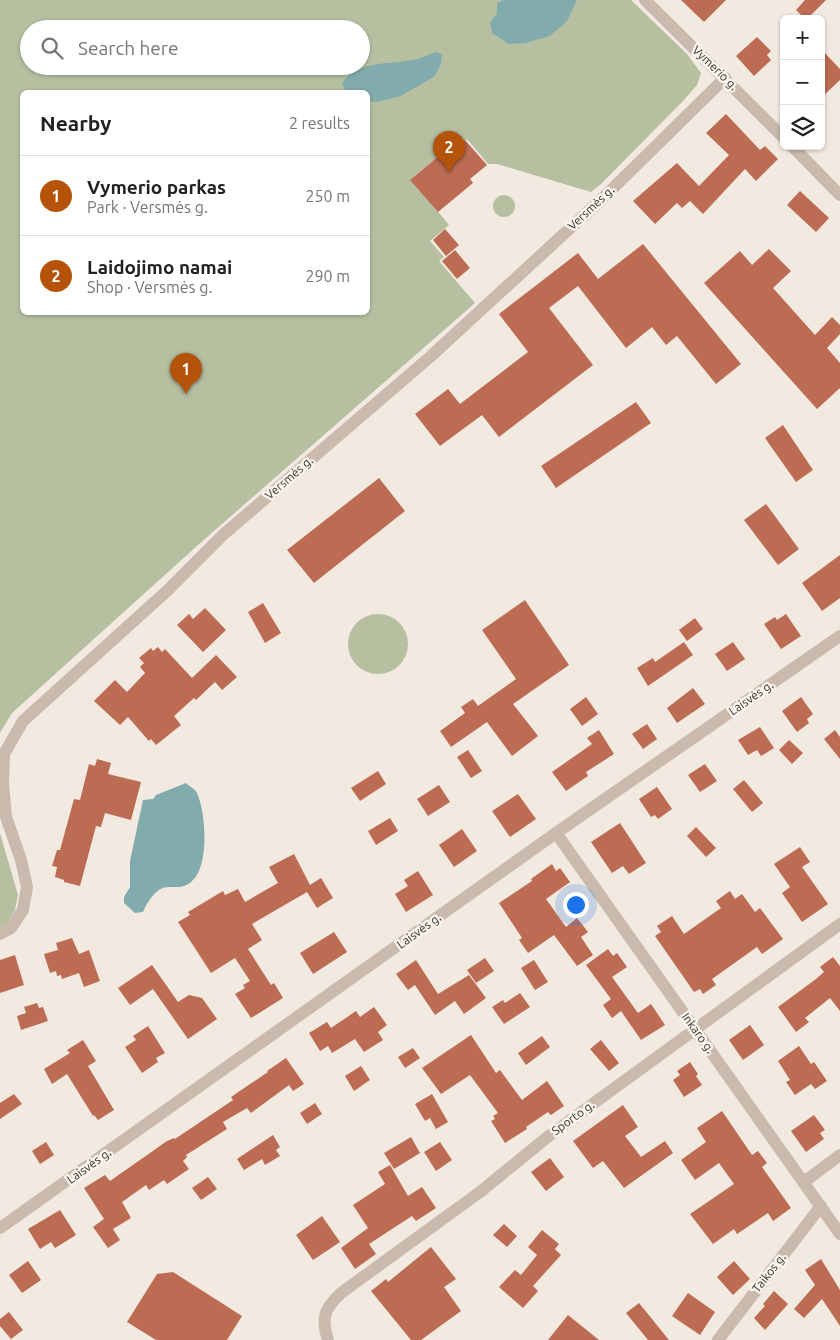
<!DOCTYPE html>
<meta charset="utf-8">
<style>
:root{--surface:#fff;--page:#f2f2f2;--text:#202124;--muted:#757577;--line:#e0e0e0;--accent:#b45309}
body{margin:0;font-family:Ubuntu,sans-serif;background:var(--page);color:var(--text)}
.controls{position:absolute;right:15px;top:15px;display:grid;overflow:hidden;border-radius:8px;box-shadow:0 1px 4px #0004}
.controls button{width:45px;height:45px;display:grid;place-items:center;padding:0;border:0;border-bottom:1px solid var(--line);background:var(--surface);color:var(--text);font:25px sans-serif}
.you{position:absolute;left:575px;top:904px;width:18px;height:18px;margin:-12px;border:4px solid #fff;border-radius:50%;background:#1a73e8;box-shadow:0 0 0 8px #1a73e833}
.badge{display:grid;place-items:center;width:32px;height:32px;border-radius:50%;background:var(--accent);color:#fff;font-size:16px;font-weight:700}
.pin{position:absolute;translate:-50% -41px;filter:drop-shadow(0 1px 2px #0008)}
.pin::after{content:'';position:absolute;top:26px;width:18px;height:15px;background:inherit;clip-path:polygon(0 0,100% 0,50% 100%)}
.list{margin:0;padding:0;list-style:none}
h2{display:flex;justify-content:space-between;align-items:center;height:65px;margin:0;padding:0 20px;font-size:21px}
h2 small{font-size:16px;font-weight:400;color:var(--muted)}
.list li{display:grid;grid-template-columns:32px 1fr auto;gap:15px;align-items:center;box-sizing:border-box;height:80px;padding:0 20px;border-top:1px solid var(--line)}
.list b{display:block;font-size:19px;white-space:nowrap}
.list p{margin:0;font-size:16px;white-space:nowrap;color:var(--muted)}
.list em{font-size:16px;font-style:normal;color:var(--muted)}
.icon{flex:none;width:28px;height:28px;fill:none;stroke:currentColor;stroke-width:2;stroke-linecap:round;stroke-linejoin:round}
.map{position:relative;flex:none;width:840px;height:1340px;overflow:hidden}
.search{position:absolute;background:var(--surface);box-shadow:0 1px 4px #0004;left:20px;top:20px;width:350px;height:55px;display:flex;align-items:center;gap:12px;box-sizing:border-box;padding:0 18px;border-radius:28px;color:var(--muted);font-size:19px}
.panel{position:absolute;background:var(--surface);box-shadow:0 1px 4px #0004;left:20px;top:90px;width:350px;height:225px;border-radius:8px}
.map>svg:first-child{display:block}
</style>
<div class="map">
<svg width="840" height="1340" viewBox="0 0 840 1340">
<rect width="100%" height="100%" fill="#f2e9e1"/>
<g fill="#b6c0a1" fill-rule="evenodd">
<path d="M 0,0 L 631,0 L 687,54 L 701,73 L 697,85 L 683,101 L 601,184 L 591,192 L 497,164 L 488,164 L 467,139 L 450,153 L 447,149 L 411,179 L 449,225 L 430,241 L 444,257 L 439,261 L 475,303 L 198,545 L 12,713 L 0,733 ZM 29,29 L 361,29 L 361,66 L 29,66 ZM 22,92 L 368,92 L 368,312 L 22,312 Z"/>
<circle cx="504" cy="206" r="11"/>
<circle cx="378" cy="644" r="30"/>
<polygon points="0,833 18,895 15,910 7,925 0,927"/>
</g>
<g fill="#82abad">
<polygon points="503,0 577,0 567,21 550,36 525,43 509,44 492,33 490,22 497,14 497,3"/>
<path d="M 436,52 L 442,54 L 441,64 L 435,76 L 401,96 L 377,102 L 368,101 L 368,92 L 346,92 L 342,83 C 360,59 392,65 418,59 C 424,57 430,54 436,52 Z"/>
<path d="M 186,783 C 189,786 195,789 197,793 C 206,813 210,867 191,882 C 184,888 178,887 169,887 C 156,887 148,901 143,912 L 135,913 L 124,903 L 124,897 L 130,887 L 130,861 L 143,800 L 153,799 L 156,795 Z"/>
</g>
<g fill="#bd6c54">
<polygon points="681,0 726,0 704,22"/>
<polygon points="805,0 826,0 807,19 805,19 796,10"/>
<polygon points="757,37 771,51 767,55 771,60 754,76 736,56"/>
<polygon points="821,49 840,69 840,80 821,98"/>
<polygon points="726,114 760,150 765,146 778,159 756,181 745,169 703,214 690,201 682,208 677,203 655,224 633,201 677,163 699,186 729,155 706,133"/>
<polygon points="465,140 487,165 470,179 473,183 438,212 410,180 447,149 450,153"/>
<polygon points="800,191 829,218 816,232 787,205"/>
<polygon points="445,229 459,245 446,256 433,240"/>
<polygon points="643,244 741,364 716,384 677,336 666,345 652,327 626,348 578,286 549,308 593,365 499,437 482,415 440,446 415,414 448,389 460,404 528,352 499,314 578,253 598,279"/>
<polygon points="769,249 791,271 773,288 815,335 832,317 840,325 840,334 827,348 840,363 840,388 817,409 704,283 740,251 752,265"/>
<polygon points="455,250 470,268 457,279 442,261"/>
<polygon points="636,402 651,423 556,488 541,466"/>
<polygon points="783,425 813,470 796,482 765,438"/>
<polygon points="379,478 405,511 314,583 287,550"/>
<polygon points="766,504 799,549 778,565 744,520"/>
<polygon points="840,555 840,598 822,611 802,583"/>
<polygon points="525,600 569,665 513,704 538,736 512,756 487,722 451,747 440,731 465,713 461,707 473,699 478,706 516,679 482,630"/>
<polygon points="263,603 281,633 265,643 248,612"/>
<polygon points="205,608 226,630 203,652 177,625 189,614 193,619"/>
<polygon points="786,614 801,636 781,649 764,624 775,617 777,620"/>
<polygon points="695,618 703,629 687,641 679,630"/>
<polygon points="684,642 693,655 648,686 637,668 653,658 655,662"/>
<polygon points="733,642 745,659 727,671 715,654"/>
<polygon points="158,647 162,652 165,649 192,678 216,655 237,677 222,690 215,682 196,700 194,698 174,716 181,725 156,745 151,739 149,741 128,717 120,725 94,701 115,680 127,692 145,673 140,667 144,663 139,658 151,648 153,651"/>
<polygon points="693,688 705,704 677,723 667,708"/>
<polygon points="586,697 598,714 582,726 570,709"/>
<polygon points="801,697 813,714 807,719 809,723 797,732 782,711"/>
<polygon points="647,724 657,739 643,749 632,734"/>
<polygon points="760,727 774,748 761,756 757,750 748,755 738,740"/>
<polygon points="599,730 614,754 586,772 588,776 566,791 552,772 592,744 587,738"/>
<polygon points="835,730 840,737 840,759 824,739"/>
<polygon points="789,740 803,753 792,764 779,750"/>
<polygon points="468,750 482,771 471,778 457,757"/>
<polygon points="97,759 111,763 108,774 141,782 131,820 105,813 101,827 96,826 80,886 64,882 64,880 55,877 57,867 52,866 57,850 60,850 74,799 80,800 89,764 95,766"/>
<polygon points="705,764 717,781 700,792 688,775"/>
<polygon points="378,771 386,784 360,801 351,788"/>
<polygon points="744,780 763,803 752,812 733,789"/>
<polygon points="439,785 450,802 428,816 417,799"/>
<polygon points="657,787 672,809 658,819 655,815 651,817 639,799"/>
<polygon points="518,794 536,819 510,837 492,811"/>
<polygon points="390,818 398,831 376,845 368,831"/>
<polygon points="620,823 646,863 629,874 623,866 612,873 591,842"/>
<polygon points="696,827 716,848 706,857 687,836"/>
<polygon points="462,829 477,851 454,867 439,845"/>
<polygon points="800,847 810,862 802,867 828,904 802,922 782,893 790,887 774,864"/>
<polygon points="294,854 310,885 321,878 333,898 317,908 307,892 252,924 262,940 248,949 271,985 274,983 283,998 251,1018 235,994 245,988 243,985 250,981 235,958 211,973 178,922 190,915 188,912 223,891 225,895 238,889 245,902 278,883 269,867"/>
<polygon points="552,864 556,871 560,868 570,882 546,899 566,927 577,918 588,932 581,937 593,955 577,966 554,935 528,953 519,940 522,938 499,903 532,881 531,879"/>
<polygon points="418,871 433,895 406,912 395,894 408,886 404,880"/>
<polygon points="730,891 735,899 742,894 755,912 760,908 783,939 762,954 757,947 712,979 716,985 703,994 700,989 694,992 655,936 661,932 657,926 672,916 684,934 721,908 716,901"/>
<polygon points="334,932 347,952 313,974 300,953"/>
<polygon points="72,938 79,954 89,950 100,981 84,987 79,973 62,979 61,975 57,976 56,971 50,973 44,954 58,950 56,943"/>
<polygon points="608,949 613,956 617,953 627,967 612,977 638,1013 651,1004 665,1025 641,1040 621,1011 612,1018 603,1005 611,999 586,965"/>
<polygon points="15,955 24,985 0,993 0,960"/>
<polygon points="833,957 840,966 840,1011 830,998 805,1018 809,1022 796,1032 778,1007 816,979 824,972 820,967"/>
<polygon points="485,958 494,971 476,983 467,970"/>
<polygon points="416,960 438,994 469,975 486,998 464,1014 455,1001 435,1015 415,985 408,990 396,974"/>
<polygon points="534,960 548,982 535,990 521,968"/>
<polygon points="152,965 178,1002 189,995 202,998 217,1019 188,1039 153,989 130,1005 118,988"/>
<polygon points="520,993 530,1007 504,1024 492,1007 503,1000 505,1003"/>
<polygon points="37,1003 39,1008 43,1007 48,1021 21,1030 17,1016 26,1013 24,1007"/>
<polygon points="374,1007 387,1025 378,1032 383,1040 364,1052 355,1039 332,1053 328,1046 320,1051 309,1033 327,1022 331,1028 356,1011 360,1017"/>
<polygon points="750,1025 764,1045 743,1060 729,1040"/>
<polygon points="148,1026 165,1053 156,1058 158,1062 142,1073 125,1047 136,1040 133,1036"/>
<polygon points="471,1035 496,1073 500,1070 522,1100 547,1081 564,1106 551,1115 548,1112 526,1127 527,1129 505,1143 491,1121 495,1119 493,1116 498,1113 470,1075 441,1094 422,1068"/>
<polygon points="542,1036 550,1047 526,1065 518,1053"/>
<polygon points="83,1040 96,1061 88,1066 114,1110 98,1120 94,1115 93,1116 67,1074 52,1084 44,1069 70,1053 67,1050"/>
<polygon points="601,1040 619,1063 609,1071 590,1049"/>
<polygon points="799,1046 811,1064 814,1062 827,1081 815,1089 811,1084 795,1095 786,1082 790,1080 778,1061"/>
<polygon points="413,1048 420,1058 405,1068 398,1057"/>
<polygon points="286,1058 304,1084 293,1091 289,1085 251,1113 247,1108 223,1122 227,1129 186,1155 187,1157 183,1161 189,1169 167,1184 164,1180 149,1190 146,1185 122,1202 131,1218 113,1229 120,1240 108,1248 93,1227 104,1219 84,1188 105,1175 110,1181 167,1141 174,1138 175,1139 233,1100 231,1097 268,1072 267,1071"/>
<polygon points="690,1062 698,1074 696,1076 702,1085 684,1097 673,1080 680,1075 677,1071"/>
<polygon points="361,1066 370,1080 354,1091 345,1076"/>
<polygon points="14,1094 22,1104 0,1119 0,1103"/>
<polygon points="432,1094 448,1122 436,1129 430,1118 425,1121 415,1104"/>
<polygon points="315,1103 322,1114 307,1124 300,1113"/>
<polygon points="623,1105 638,1127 625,1136 641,1157 665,1141 673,1153 624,1188 603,1161 593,1168 573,1141"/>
<polygon points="722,1111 752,1155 758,1151 767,1163 762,1167 791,1208 773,1221 768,1213 737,1234 734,1229 713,1244 690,1214 734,1184 719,1163 695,1180 681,1160 706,1142 697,1128"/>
<polygon points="814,1115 825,1130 820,1133 824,1139 806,1152 791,1131"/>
<polygon points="273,1135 280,1147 276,1150 280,1156 265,1165 262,1159 244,1170 237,1159"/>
<polygon points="411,1137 420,1153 394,1169 384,1153"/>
<polygon points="46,1142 54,1155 40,1164 32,1151"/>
<polygon points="440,1142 452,1160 436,1171 424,1152"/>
<polygon points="550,1158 564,1177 546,1191 531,1172"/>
<polygon points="390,1165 408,1196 422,1187 436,1208 416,1221 412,1216 369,1244 376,1254 355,1269 341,1248 368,1228 353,1205 385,1184 378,1172"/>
<polygon points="208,1177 217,1189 201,1200 192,1188"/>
<polygon points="60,1210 76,1235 55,1248 51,1242 40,1249 28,1229"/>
<polygon points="322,1216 340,1242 313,1260 296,1235"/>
<polygon points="504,1224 517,1236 507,1247 493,1235"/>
<polygon points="542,1230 559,1244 555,1249 561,1255 533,1286 538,1291 523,1308 499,1287 515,1270 521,1275 537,1255 528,1247"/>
<polygon points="431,1247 456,1279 444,1287 461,1311 421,1340 411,1340 371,1291 386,1279 388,1282"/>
<polygon points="821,1259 840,1290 840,1326 822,1299 804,1318 794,1309 815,1285 805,1270"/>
<polygon points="28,1261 41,1280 22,1293 9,1275"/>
<polygon points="734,1261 750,1279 733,1295 717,1277"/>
<polygon points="173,1272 242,1316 227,1340 156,1340 127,1322 157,1274"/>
<polygon points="774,1291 788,1304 765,1330 754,1318 765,1306 763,1304"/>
<polygon points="688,1293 715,1312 700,1335 672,1316"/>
<polygon points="639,1303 669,1340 648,1340 626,1313"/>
<polygon points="9,1312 23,1330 11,1339 0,1326 0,1319"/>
<polygon points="568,1315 599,1340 548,1340"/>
</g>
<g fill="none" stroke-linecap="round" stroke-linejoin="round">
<g stroke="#c9baad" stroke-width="12">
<polyline points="645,0 784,138"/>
<polyline points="792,146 840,195"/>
<polyline points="556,833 840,1234"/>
<polyline points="0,934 11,928 23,910 27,887 21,860 6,817 3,783 4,754 23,721 168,590 224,534 430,357 603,198 725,78"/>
<polyline points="804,1182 840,1155"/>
<polyline points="0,1228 556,833 840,636"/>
<path d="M 328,1340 C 321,1318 324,1309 341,1293 L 480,1192 L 550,1135 L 840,924"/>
<polyline points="718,1340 821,1206"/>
</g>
</g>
<g text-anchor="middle" stroke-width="5" stroke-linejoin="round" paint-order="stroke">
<g font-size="12" fill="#382f2b" stroke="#f9f4ed">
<text transform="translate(715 68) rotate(44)" y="4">Vymerio g.</text>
<text transform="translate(591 208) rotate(-43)" y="4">Versmės g.</text>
<text transform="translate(289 478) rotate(-41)" y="4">Versmės g.</text>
<text transform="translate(751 698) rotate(-35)" y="4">Laisvės g.</text>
<text transform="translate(419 931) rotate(-36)" y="4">Laisvės g.</text>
<text transform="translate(698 1033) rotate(54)" y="4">Inkaro g.</text>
<text transform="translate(573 1118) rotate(-36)" y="4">Sporto g.</text>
<text transform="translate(89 1166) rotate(-36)" y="4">Laisvės g.</text>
<text transform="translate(769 1273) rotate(-52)" y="4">Taikos g.</text>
</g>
</g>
</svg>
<div class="controls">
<button>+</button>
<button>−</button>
<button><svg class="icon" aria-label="layers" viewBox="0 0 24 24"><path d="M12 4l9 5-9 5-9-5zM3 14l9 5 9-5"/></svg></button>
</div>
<div class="you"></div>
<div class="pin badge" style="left:186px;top:394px">1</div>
<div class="pin badge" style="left:449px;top:172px">2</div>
<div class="search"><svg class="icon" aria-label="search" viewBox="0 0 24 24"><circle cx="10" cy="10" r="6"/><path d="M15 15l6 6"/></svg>Search here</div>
<section class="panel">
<h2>Nearby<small>2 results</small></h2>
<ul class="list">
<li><span class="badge">1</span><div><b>Vymerio parkas</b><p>Park · Versmės g.</p></div><em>250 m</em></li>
<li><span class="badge">2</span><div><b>Laidojimo namai</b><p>Shop · Versmės g.</p></div><em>290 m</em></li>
</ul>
</section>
</div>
